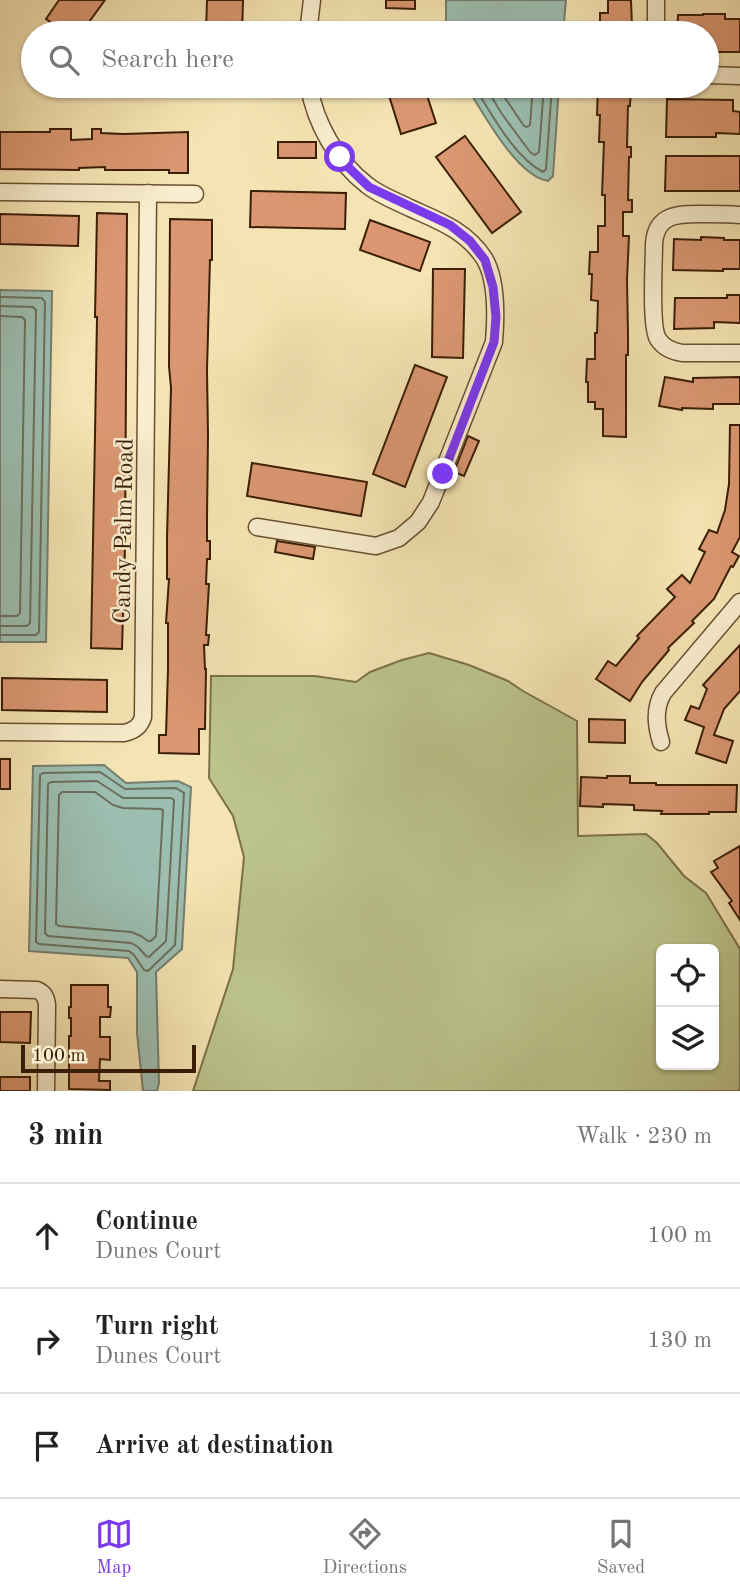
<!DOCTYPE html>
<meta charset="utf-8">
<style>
:root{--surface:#fff;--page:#f6f6f6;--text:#222;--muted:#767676;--line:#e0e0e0;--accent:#7c3aed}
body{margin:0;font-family:"Old Standard TT",serif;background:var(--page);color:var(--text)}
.controls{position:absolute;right:21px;bottom:21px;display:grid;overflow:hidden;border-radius:10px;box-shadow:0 2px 5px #0004}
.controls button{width:63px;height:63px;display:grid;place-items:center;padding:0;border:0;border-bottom:2px solid var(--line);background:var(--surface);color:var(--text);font:35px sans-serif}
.scale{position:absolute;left:21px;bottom:18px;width:175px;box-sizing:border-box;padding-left:7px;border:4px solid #3b1e06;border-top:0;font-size:19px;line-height:24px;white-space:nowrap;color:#3b1e06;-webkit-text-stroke:5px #f8edce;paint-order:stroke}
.stop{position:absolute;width:21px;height:21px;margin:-16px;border:5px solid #7c3aed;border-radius:50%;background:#fff}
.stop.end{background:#7c3aed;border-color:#fff;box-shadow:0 2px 7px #0008}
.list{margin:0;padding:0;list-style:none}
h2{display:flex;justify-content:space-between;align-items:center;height:91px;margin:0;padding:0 28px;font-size:30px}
h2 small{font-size:23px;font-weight:400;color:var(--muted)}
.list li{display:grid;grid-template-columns:46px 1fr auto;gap:21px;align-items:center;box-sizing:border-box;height:105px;padding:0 28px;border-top:2px solid var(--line)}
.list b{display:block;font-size:26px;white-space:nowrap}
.list p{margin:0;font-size:23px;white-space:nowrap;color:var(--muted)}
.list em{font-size:23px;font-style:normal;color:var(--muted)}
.icon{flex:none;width:38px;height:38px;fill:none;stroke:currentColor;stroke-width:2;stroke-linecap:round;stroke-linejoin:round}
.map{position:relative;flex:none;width:740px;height:1091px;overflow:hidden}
.search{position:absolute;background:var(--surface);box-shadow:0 2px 5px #0004;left:21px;right:21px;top:21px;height:77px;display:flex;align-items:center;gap:18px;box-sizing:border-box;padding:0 24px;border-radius:38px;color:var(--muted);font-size:26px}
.sheet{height:406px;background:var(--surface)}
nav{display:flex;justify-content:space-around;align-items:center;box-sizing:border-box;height:98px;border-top:2px solid var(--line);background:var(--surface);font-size:19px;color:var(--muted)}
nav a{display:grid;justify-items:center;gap:4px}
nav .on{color:var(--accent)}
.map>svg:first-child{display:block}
</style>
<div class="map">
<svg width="740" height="1091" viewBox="0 0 740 1091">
<rect width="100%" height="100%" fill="#f5e4b3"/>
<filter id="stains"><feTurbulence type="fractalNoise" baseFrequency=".00286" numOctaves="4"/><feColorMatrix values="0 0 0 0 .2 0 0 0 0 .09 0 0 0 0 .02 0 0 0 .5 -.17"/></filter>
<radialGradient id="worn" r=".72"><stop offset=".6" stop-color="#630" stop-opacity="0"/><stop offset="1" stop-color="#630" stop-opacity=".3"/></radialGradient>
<path fill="#bcc48c" stroke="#7c7149" stroke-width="2" fill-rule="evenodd" d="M 429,653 L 469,665 L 508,681 L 523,691 L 577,721 L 578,836 L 646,834 L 657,843 L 684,876 L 706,893 L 740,949 L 740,1091 L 193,1091 L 233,969 L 244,857 L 233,816 L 209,778 L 211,676 L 315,676 L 356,682 L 370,672 L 402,660 ZM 661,949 L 714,949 L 714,1065 L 661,1065 Z"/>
<g fill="#9cbeb1" stroke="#757e6d" stroke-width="2">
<polygon points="446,0 566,0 563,33 446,33"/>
<path d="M 466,86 L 559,86 L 553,176 L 548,181 C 516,176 483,112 466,86 Z"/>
<polygon points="0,290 52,291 46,642 0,642"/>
<polygon points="104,765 126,783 178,781 191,787 182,949 156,972 159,1083 157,1091 143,1091 137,1033 137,972 128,958 29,951 33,766"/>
</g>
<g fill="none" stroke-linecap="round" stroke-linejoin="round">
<g stroke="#6c6e5c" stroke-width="2">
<path d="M 474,86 C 491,113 514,157 543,172 L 546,169 L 552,86"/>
<polyline points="485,86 502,114 530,152 535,155 539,152 544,86"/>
<polyline points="497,86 524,126 527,127 530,125 533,86"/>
<polyline points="0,297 42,298 45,302 39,632 36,635 0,635"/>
<polyline points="0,306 33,307 36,310 30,623 27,626 0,626"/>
<polyline points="0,316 22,317 25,320 20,613 17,616 0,616"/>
<polygon points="100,772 125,789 176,788 184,793 175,945 148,971 144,970 134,955 129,951 39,944 36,942 40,775 43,773"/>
<polygon points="97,781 123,798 171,798 174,800 166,941 149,957 146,956 138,947 131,943 48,936 45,933 48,784 51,782"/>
<polygon points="62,792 95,792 113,805 123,808 160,809 163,810 156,936 151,941 148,941 141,936 131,932 59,926 56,924 59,795"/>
</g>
</g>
<g fill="#da9771" stroke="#3b1e06" stroke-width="2">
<polygon points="59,0 105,0 81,33 66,33 46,19"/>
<polygon points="207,0 243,0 242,33 206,33"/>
<polygon points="386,0 415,0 415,9 386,8"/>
<polygon points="608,0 631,0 632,26 620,26 620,33 600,33 600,13 608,13"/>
<polygon points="703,14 725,14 725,19 740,19 740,52 707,52 707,33 677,33 678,15 703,15"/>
<polygon points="386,86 424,86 436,123 401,134"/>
<polygon points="598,86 631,86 630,106 628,106 627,147 631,147 631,157 629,157 628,200 632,200 632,212 623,212 623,236 629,236 627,280 628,333 628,355 626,355 626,437 603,436 603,409 595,409 595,402 588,402 588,382 586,382 587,359 595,359 595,333 597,333 598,301 591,300 592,274 589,274 590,252 598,252 598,226 605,226 605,195 602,195 604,142 599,142 600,115 597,115"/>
<polygon points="667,99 733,100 733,111 740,112 740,134 716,133 716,137 666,137"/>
<polygon points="50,129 71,129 71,140 92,139 92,129 101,129 101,133 123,134 188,132 188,173 169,173 169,170 105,170 105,167 79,168 79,170 0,169 0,132 50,132"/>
<polygon points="465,136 521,212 492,233 436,157"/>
<rect x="278" y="142" width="38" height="16"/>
<polygon points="666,156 740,156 740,191 665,191"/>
<polygon points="251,191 346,193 345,229 250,227"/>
<polygon points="97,213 127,214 125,546 122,649 91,648 95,435 97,317 95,317"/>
<polygon points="0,214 79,216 78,246 0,244"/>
<polygon points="170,219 212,220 212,260 210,260 207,370 208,435 207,519 207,541 210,541 210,559 207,559 206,584 209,584 206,635 209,635 208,645 204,645 205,669 206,669 205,729 199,729 199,754 159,753 159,735 166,735 168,669 168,623 166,623 169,579 167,579 167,537 171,388 169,366"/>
<polygon points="370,220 430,242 420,271 360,250"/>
<polygon points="701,237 724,238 724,240 740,240 740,269 723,269 723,271 673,270 674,239 701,240"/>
<polygon points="433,269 465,269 463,358 432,357"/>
<polygon points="727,295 740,295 740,323 714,322 714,328 674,329 675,298 727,298"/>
<polygon points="415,365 447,377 405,487 373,474"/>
<polygon points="665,377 693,382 693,378 740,377 740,404 713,404 713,409 682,408 682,410 659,406"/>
<polygon points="730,425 740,425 740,537 732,552 739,556 733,567 731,566 714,599 692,621 694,623 668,648 669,650 642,682 630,701 596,679 608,661 616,666 639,638 637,636 675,597 667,589 682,575 690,583 705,552 699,549 709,530 717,533 725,510 729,484"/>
<polygon points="468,436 479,441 464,476 454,472"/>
<polygon points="252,463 367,482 361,516 247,496"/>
<polygon points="277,541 315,547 313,559 275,552"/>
<polygon points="740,645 740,691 724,709 714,735 733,741 726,763 696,753 704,727 685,720 691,706 699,709 707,689 703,685"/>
<polygon points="2,678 107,680 107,712 2,710"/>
<polygon points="589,719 625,720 625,743 589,742"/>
<rect x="0" y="759" width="10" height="30"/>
<polygon points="607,776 630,776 630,783 656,783 656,785 737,785 736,812 709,812 709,814 661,814 662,811 634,810 634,805 603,804 603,807 580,806 581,777 607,778"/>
<polygon points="740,846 740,920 729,903 732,901 711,872 718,868 714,861"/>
<polygon points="71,985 108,985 108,1007 111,1007 110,1017 100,1017 100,1037 110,1037 110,1060 100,1059 99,1081 110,1081 110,1090 69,1089 69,1036 71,1036 71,1018 69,1018 69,1007 71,1007"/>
<polygon points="0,1012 31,1012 30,1043 0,1042"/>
<rect x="0" y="1077" width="30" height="14"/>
</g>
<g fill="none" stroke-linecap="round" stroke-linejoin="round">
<g stroke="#6a5031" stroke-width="19">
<g id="minor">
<polyline points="308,33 312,0"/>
<polyline points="656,33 656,0"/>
<polyline points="707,75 740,76"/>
<polyline points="0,192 195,194"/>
<path d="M 740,215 C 728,214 717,214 705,214 C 681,214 656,212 654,244 C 654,263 650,326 658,339 C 664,348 672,351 682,353 L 740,353"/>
<path d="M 257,527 L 376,546 L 399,538 L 418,522 L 431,502 L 494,342 C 496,318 497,279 484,258 C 465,230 439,221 410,208 C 396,201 379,195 367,185 C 337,162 315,123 309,86"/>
<path d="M 0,732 L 124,733 C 134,731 140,727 143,717 L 148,193"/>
<path d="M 661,742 C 656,725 654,709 663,693 L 740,602"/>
<path d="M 0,989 L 37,990 C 44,993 46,997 47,1005 L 46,1091"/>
</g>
</g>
<use href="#minor" stroke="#f8edce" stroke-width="16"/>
</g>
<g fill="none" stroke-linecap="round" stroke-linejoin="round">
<polyline stroke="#7c3aed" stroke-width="9" points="340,157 346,165 369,187 450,225 470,241 485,260 493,287 496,317 494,342 443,474"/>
</g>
<g text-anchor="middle" stroke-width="5" stroke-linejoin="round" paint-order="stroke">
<g font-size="24" fill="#3b1e06" stroke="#f8edce">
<text transform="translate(123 531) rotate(-89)" y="8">Candy Palm Road</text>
</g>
</g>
<rect width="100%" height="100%" filter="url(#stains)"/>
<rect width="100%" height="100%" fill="url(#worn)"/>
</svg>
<div class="controls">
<button><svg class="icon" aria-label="locate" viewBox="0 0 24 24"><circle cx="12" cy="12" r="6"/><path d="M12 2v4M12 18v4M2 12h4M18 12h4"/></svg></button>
<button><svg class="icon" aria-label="layers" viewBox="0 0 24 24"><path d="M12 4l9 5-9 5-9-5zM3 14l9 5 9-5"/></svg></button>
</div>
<div class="scale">100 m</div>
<div class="stop" style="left:340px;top:157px"></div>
<div class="stop end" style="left:443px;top:474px"></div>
<div class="search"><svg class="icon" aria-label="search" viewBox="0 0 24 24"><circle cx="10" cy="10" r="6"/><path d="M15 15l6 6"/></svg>Search here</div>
</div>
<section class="sheet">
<h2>3 min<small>Walk · 230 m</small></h2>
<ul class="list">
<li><svg class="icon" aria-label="ahead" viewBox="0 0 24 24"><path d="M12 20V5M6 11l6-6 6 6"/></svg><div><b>Continue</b><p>Dunes Court</p></div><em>100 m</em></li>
<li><svg class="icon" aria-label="right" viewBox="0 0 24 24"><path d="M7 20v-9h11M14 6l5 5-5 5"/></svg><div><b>Turn right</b><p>Dunes Court</p></div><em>130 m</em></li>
<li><svg class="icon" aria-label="arrive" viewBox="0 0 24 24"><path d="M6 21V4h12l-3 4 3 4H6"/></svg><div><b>Arrive at destination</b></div></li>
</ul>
</section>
<nav>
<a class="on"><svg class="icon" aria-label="map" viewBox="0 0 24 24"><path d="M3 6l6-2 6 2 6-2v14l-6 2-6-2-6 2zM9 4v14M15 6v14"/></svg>Map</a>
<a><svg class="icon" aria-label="directions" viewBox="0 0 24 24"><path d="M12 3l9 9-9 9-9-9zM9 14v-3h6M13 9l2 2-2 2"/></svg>Directions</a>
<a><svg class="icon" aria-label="saved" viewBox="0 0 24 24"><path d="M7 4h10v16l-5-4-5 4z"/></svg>Saved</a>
</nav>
